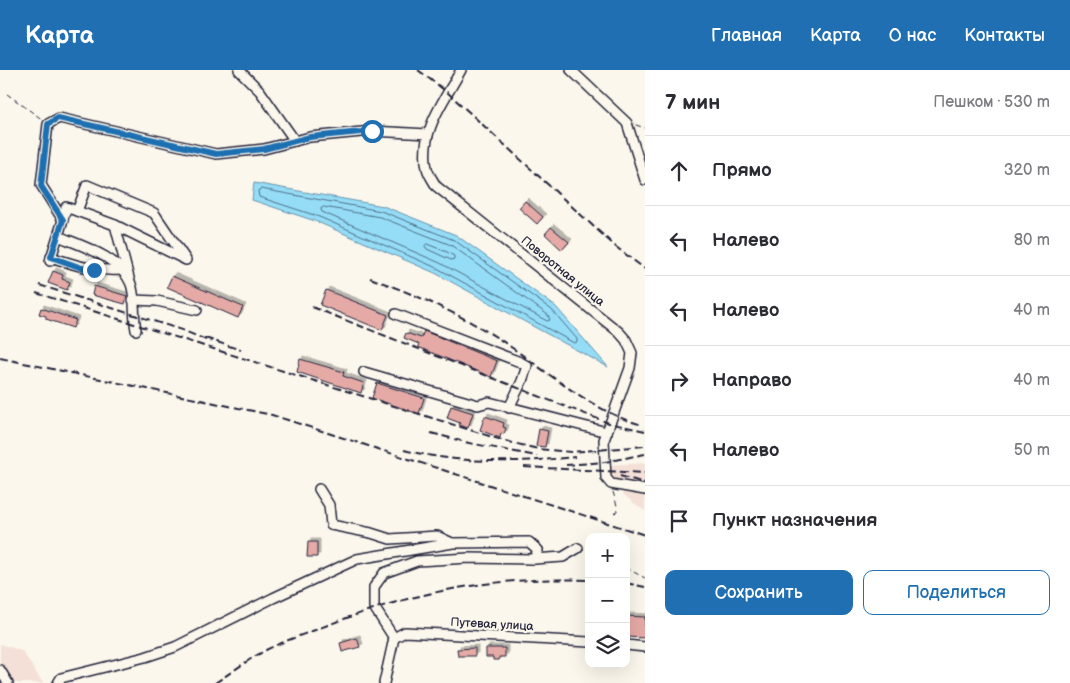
<!DOCTYPE html>
<html lang="ru">
<meta charset="utf-8">
<style>
:root{--surface:#fff;--page:#f2f2f3;--text:#2b2b33;--muted:#7c7c81;--line:#e1e1e2;--accent:#1f6fb2}
body{margin:0;font-family:"Balsamiq Sans",sans-serif;background:var(--page);color:var(--text)}
.controls{position:absolute;right:15px;bottom:15px;display:grid;overflow:hidden;border-radius:10px;box-shadow:0 5px 20px #0002}
.controls button{width:45px;height:45px;display:grid;place-items:center;padding:0;border:0;border-bottom:1px solid var(--line);background:var(--surface);color:var(--text);font:25px sans-serif}
.stop{position:absolute;width:15px;height:15px;margin:-11px;border:4px solid #1f6fb2;border-radius:50%;background:#fff}
.stop.end{background:#1f6fb2;border-color:#fff;box-shadow:0 1px 5px #0008}
.list{margin:0;padding:0;list-style:none}
h2{display:flex;justify-content:space-between;align-items:center;height:65px;margin:0;padding:0 20px;font-size:21px}
h2 small{font-size:16px;font-weight:400;color:var(--muted)}
.list li{display:grid;grid-template-columns:32px 1fr auto;gap:15px;align-items:center;box-sizing:border-box;height:70px;padding:0 20px;border-top:1px solid var(--line)}
.list b{display:block;font-size:19px;white-space:nowrap}
.list em{font-size:16px;font-style:normal;color:var(--muted)}
.actions{display:flex;gap:10px;padding:15px 20px}
.actions a{flex:1;padding:11px 0;border:1px solid var(--accent);border-radius:10px;text-align:center;font-size:18px;color:var(--accent)}
.actions .main{background:var(--accent);color:#fff}
.icon{flex:none;width:28px;height:28px;fill:none;stroke:currentColor;stroke-width:2;stroke-linecap:round;stroke-linejoin:round}
.map{position:relative;flex:none;width:645px;height:613px;overflow:hidden}
header{display:flex;align-items:center;gap:30px;box-sizing:border-box;height:70px;padding:0 25px;background:var(--accent);color:#fff}
header strong{font-size:24px}
nav{display:flex;gap:28px;margin-inline-start:auto;font-size:18px}
main{display:flex}
aside{flex:1;background:var(--surface)}
.map>svg:first-child{display:block}
</style>
<header>
<strong>Карта</strong>
<nav><a>Главная</a><a>Карта</a><a>О нас</a><a>Контакты</a></nav>
</header>
<main>
<div class="map">
<svg width="645" height="613" viewBox="0 0 645 613">
<defs>
<filter id="shadow"><feDropShadow dx="3" dy="-3" stdDeviation="0" flood-color="#0004"/></filter>
</defs>
<rect width="100%" height="100%" fill="#fbf7ec"/>
<filter id="ink" filterUnits="userSpaceOnUse"><feTurbulence type="fractalNoise" baseFrequency=".02" numOctaves="2"/><feDisplacementMap in="SourceGraphic" scale="10" xChannelSelector="R" yChannelSelector="G"/><feConvolveMatrix kernelMatrix="1 2 1 2 8 2 1 2 1" color-interpolation-filters="sRGB"/></filter>
<g filter="url(#ink)">
<g fill="#f4e0d7">
<polygon points="645,393 645,441 626,427 608,407 608,395"/>
<polygon points="0,574 22,581 43,613 0,613"/>
</g>
<polygon fill="#95ddf7" stroke="#6792ac" points="254,113 383,136 456,165 556,237 608,297 435,203 315,151 252,130"/>
<g fill="none" stroke-linecap="round" stroke-linejoin="round">
<g stroke="#506d86" stroke-width="1">
<polygon points="261,119 381,141 454,170 552,240 577,269 577,272 574,273 437,198 317,146 259,127 258,121"/>
<polygon points="324,137 380,147 451,175 548,245 550,250 547,251 440,193 322,142 321,139"/>
<polygon points="427,174 447,182 454,186 454,189 451,190 427,179 425,176"/>
</g>
</g>
<g fill="#e5aaa6" stroke="#22223b" filter="url(#shadow)">
<polygon points="525,131 543,147 537,154 519,138"/>
<polygon points="551,157 569,172 562,180 545,164"/>
<polygon points="53,201 63,205 62,209 70,212 67,220 48,213"/>
<polygon points="172,206 243,237 238,248 167,217"/>
<polygon points="94,216 127,226 125,234 92,225"/>
<polygon points="326,220 388,245 382,260 320,235"/>
<polygon points="41,238 76,250 73,258 46,249 46,246 39,244"/>
<polygon points="424,261 497,291 491,307 418,277 419,274 404,268 406,263 421,268"/>
<polygon points="300,289 344,302 343,306 364,313 361,323 297,302"/>
<polygon points="377,313 424,328 419,344 372,328"/>
<polygon points="451,336 473,343 468,358 459,355 460,353 447,348"/>
<polygon points="485,346 504,353 503,357 506,358 504,364 501,363 500,368 480,360"/>
<polygon points="539,359 548,361 545,377 536,376"/>
<polygon points="308,472 317,472 317,487 307,487"/>
<polygon points="626,546 645,547 645,568 626,567"/>
<polygon points="357,568 360,577 342,582 340,573"/>
<polygon points="475,578 475,586 458,586 457,579"/>
<polygon points="486,578 505,578 505,587 499,587 499,590 493,590 493,587 486,587"/>
</g>
<g fill="none" stroke-linecap="round" stroke-linejoin="round">
<g stroke="#22223b" stroke-width="12">
<g id="minor">
<polyline points="239,0 260,21 295,71"/>
<path d="M 461,0 C 445,30 419,61 427,98 C 428,104 433,110 436,116 L 619,262 L 626,270 L 632,283 L 630,298 L 604,370 L 606,408 L 611,414 L 645,420"/>
<polyline points="571,0 627,53 645,110"/>
<polyline points="77,141 87,115 154,143 186,190"/>
<polyline points="63,150 66,137 115,155 129,208"/>
<polyline points="115,155 184,189"/>
<path d="M 58,166 C 82,176 120,187 131,214 C 136,228 133,245 136,260"/>
<path d="M 51,187 C 75,195 95,202 121,200"/>
<polyline points="50,191 63,150 41,115 48,54 59,48 216,84 264,79 310,67 372,61 428,64"/>
<polyline points="133,230 157,231 197,240"/>
<polyline points="396,244 520,292 527,296 522,311 509,338"/>
<polyline points="364,302 478,335 489,332 607,362"/>
<polyline points="319,419 329,435 331,455 371,463 390,469 437,466 452,473"/>
<polyline points="534,489 563,487 578,478"/>
<polyline points="394,568 405,562 589,572"/>
<polyline points="626,575 645,577"/>
<polyline points="0,600 8,613"/>
<polyline points="58,613 61,608 145,587 175,577 273,528 357,489 453,473 529,472 538,480 534,489 469,488 417,491 384,503 374,517 374,537 394,568"/>
<polyline points="384,613 394,568"/>
</g>
</g>
<g stroke="#22223b" stroke-width="1" stroke-dasharray="5 4" stroke-linecap="butt">
<polyline points="7,24 43,50"/>
<polyline points="636,55 645,58"/>
<polyline points="613,422 618,439 613,446"/>
<polyline points="626,498 645,508"/>
</g>
<use href="#minor" stroke="#fbf7ec" stroke-width="9"/>
<g stroke="#22223b" stroke-width="2" stroke-dasharray="8 4" stroke-linecap="butt">
<polyline points="418,0 447,22 616,177 645,199"/>
<path d="M 370,208 C 411,223 451,240 488,262 C 536,291 589,342 643,355"/>
<polyline points="39,215 182,260 211,272"/>
<polyline points="36,223 505,371 538,379 571,382 645,376"/>
<polyline points="312,237 564,336 609,353 645,361"/>
<polyline points="205,268 241,280"/>
<polyline points="0,288 272,345 645,465"/>
<polyline points="431,363 469,373 537,386"/>
<path d="M 404,380 C 460,394 518,393 575,387"/>
<polyline points="566,395 605,392 645,384"/>
<polyline points="524,397 645,403"/>
<polyline points="620,406 645,413"/>
<polyline points="626,513 645,517"/>
<path d="M 215,613 C 232,602 249,589 266,580 C 282,572 299,566 315,560 C 408,523 488,506 589,510"/>
</g>
</g>
</g>
<g fill="none" stroke-linecap="round" stroke-linejoin="round" filter="url(#ink)">
<polyline stroke="#1f6fb2" stroke-width="6" points="94,200 82,198 51,187 63,150 41,116 48,54 58,48 216,84 264,79 310,67 372,61"/>
</g>
<g text-anchor="middle" stroke-width="4.5" stroke-linejoin="round" paint-order="stroke">
<g font-size="12" fill="#22223b" stroke="#fbf7ec">
<text transform="translate(563 201) rotate(39)" y="4">Поворотная улица</text>
<text transform="translate(492 554) rotate(3)" y="4">Путевая улица</text>
</g>
</g>
</svg>
<div class="controls">
<button>+</button>
<button>−</button>
<button><svg class="icon" aria-label="layers" viewBox="0 0 24 24"><path d="M12 4l9 5-9 5-9-5zM3 14l9 5 9-5"/></svg></button>
</div>
<div class="stop" style="left:372px;top:61px"></div>
<div class="stop end" style="left:94px;top:200px"></div>
</div>
<aside>
<h2>7 мин<small>Пешком · 530 m</small></h2>
<ul class="list">
<li><svg class="icon" aria-label="ahead" viewBox="0 0 24 24"><path d="M12 20V5M6 11l6-6 6 6"/></svg><div><b>Прямо</b></div><em>320 m</em></li>
<li><svg class="icon" aria-label="left" viewBox="0 0 24 24"><path d="M17 20v-9H6M10 6l-5 5 5 5"/></svg><div><b>Налево</b></div><em>80 m</em></li>
<li><svg class="icon" aria-label="left" viewBox="0 0 24 24"><path d="M17 20v-9H6M10 6l-5 5 5 5"/></svg><div><b>Налево</b></div><em>40 m</em></li>
<li><svg class="icon" aria-label="right" viewBox="0 0 24 24"><path d="M7 20v-9h11M14 6l5 5-5 5"/></svg><div><b>Направо</b></div><em>40 m</em></li>
<li><svg class="icon" aria-label="left" viewBox="0 0 24 24"><path d="M17 20v-9H6M10 6l-5 5 5 5"/></svg><div><b>Налево</b></div><em>50 m</em></li>
<li><svg class="icon" aria-label="arrive" viewBox="0 0 24 24"><path d="M6 21V4h12l-3 4 3 4H6"/></svg><div><b>Пункт назначения</b></div></li>
</ul>
<div class="actions"><a class="main">Сохранить</a><a>Поделиться</a></div>
</aside>
</main>
